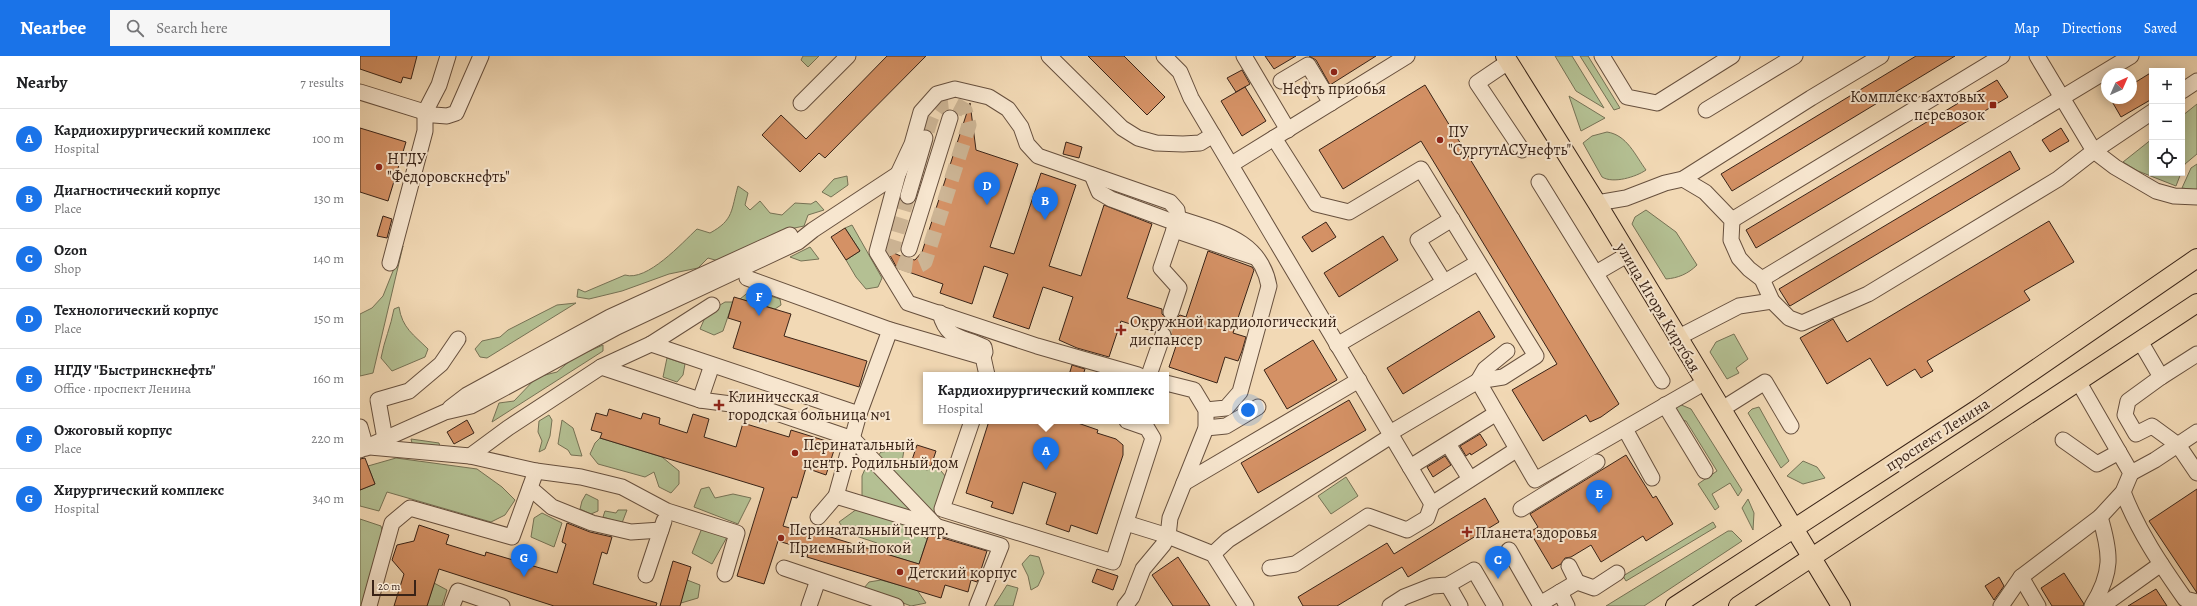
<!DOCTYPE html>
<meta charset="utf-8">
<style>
:root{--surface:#fff;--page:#f6f6f6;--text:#202124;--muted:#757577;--line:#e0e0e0;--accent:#1a73e8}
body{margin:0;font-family:Alegreya,serif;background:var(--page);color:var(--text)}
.controls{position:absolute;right:12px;top:12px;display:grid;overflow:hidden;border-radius:0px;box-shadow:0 2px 10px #0003}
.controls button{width:36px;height:36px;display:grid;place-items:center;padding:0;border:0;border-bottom:1px solid var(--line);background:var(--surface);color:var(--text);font:20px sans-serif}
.compass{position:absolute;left:1741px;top:12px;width:36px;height:36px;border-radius:50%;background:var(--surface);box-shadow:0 2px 10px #0003;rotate:45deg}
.scale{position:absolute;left:12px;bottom:10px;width:44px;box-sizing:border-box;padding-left:4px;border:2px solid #392317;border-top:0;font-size:11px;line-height:14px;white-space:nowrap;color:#392317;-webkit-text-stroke:3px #f7e6cf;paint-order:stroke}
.you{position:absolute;left:888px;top:354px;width:14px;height:14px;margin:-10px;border:3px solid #fff;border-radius:50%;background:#1a73e8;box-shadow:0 0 0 6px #1a73e833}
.badge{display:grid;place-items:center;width:26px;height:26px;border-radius:50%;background:var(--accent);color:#fff;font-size:13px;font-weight:700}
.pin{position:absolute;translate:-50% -33px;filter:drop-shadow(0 1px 2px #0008)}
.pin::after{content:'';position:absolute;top:21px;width:14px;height:12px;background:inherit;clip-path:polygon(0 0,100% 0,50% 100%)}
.popup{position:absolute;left:563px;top:316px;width:246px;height:52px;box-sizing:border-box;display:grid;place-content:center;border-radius:0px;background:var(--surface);filter:drop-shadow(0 1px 3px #0005);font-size:13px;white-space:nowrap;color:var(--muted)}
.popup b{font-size:15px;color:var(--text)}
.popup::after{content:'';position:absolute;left:50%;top:100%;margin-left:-8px;border:8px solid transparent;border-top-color:var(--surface)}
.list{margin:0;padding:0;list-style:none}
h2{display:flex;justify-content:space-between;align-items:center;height:52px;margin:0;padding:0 16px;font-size:17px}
h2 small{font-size:13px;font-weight:400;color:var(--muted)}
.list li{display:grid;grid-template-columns:26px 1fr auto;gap:12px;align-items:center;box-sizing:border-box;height:60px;padding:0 16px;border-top:1px solid var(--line)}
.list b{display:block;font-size:15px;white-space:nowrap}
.list p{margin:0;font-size:13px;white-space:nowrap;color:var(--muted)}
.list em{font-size:13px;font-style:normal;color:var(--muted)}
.icon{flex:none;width:22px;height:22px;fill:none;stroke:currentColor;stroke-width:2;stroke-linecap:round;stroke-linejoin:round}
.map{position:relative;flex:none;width:1837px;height:550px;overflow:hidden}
header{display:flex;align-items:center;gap:24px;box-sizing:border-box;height:56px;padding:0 20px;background:var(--accent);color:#fff}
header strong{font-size:19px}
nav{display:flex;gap:22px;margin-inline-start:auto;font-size:14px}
.search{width:280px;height:36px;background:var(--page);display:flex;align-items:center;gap:10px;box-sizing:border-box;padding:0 14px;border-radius:0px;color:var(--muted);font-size:15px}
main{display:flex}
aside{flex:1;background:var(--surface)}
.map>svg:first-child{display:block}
</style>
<header>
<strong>Nearbee</strong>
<div class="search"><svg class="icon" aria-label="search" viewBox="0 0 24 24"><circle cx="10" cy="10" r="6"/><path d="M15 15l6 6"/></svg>Search here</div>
<nav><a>Map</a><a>Directions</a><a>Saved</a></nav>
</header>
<main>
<aside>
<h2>Nearby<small>7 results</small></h2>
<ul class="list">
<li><span class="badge">A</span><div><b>Кардиохирургический комплекс</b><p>Hospital</p></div><em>100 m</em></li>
<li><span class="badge">B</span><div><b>Диагностический корпус</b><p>Place</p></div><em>130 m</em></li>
<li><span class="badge">C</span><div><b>Ozon</b><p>Shop</p></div><em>140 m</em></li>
<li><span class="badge">D</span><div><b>Технологический корпус</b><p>Place</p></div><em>150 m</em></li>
<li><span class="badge">E</span><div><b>НГДУ &quot;Быстринскнефть&quot;</b><p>Office · проспект Ленина</p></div><em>160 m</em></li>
<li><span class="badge">F</span><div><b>Ожоговый корпус</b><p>Place</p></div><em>220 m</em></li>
<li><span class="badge">G</span><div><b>Хирургический комплекс</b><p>Hospital</p></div><em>340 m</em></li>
</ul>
</aside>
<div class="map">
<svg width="1837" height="550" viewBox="0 0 1837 550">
<rect width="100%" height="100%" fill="#f2d9b5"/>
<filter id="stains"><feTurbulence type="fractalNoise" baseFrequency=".005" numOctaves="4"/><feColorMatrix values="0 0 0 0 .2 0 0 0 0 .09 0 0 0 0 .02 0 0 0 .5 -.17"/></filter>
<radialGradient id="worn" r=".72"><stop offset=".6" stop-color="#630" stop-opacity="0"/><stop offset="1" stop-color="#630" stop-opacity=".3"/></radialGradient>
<g fill="#b4c093" stroke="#767255">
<polygon points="443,0 459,0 448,11 441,4"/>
<polygon points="1195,0 1212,0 1244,52 1216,35"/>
<polygon points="1220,0 1228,0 1260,52 1254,54"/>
<polygon points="1209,40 1245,62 1221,75"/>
<polygon points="1837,48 1837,98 1825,108 1822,115 1822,60"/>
<path d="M 1247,76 C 1267,79 1275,99 1286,114 C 1276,121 1253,128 1242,121 L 1223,87 L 1232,80 Z"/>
<polygon points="1792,83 1792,117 1821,117 1816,130 1778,115 1763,106"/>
<polygon points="1837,108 1837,134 1822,132 1831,112"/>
<polygon points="487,120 488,129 471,141 462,136 474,123"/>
<path d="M 378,130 L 388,137 L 385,149 L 390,154 L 400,145 L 410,157 L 422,159 L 435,147 L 451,148 L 456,145 L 464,154 L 448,159 L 444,170 L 420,175 L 362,206 L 348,202 L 338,212 L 309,218 L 262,235 L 229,243 L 217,241 L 218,233 L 225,236 L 265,219 C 287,226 322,187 337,173 L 350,177 C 374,164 371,154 378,130 Z"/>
<path d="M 1286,154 L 1316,176 L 1337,209 C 1328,218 1318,222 1306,223 L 1272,168 L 1275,161 Z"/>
<polygon points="492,169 522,222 518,231 506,233 496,221 486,204 500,195 485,172"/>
<polygon points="43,190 13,317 0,320 0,258 12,252 23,240"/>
<polygon points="450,191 459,203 441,205 430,201"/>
<polygon points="390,235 397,242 404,238 420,243 421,249 415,253 380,243"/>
<polygon points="365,246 373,246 363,275 354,279 340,273 347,257"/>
<polygon points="216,247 127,302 120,301 115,293 122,285 140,281 148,274 197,249"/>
<path d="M 39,251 C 42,272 54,279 68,293 L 65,301 L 32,315 L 21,302 C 24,285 31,270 34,253 Z"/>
<polygon points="1374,278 1388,303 1376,312 1379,317 1367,323 1350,296 1356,286"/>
<polygon points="243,289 243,295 132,366 139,347 154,345 177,321 197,316 213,302"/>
<polygon points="307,302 325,308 323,319 317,326 303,321"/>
<polygon points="1319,348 1331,353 1382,434 1378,440 1370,427 1352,438 1359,451 1355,454 1338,428 1357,415 1326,365 1320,364 1314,352"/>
<polygon points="1399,351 1429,405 1421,412 1388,357 1392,353"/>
<polygon points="189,359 192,364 190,380 185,393 179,396 182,385 178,376 179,365"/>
<polygon points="202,364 213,372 222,400 211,399 208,394 198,388"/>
<polygon points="240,382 302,401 319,415 319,428 311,437 299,431 294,416 285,421 238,408 230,398 235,387"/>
<polygon points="51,383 79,387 81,394 53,391"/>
<polygon points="544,394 542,406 567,414 573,411 581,415 586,421 573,459 517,401 521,396"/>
<polygon points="36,402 117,413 142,431 155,444 145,459 131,466 27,436 19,455 0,450 0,434 15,428 8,410"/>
<polygon points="1443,405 1457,411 1465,422 1443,428 1427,420"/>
<polygon points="508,406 554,454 547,459 502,443 502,420"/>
<polygon points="986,421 998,440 971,458 958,440"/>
<polygon points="349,431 355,442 373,438 391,442 378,468 334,451 341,433"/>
<polygon points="226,438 238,444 238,455 231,458 220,453 222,445"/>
<polygon points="1388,443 1394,457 1393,474 1382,452"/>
<polygon points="497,453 541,465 567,483 559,508 522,497 517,487 487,477 479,466"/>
<polygon points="258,454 267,454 262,467 243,461 245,455 256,457"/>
<polygon points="182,457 202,467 194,491 171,481 174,462"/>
<polygon points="0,463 21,470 24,484 3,550 0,550"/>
<polygon points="1353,466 1356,471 1266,525 1263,520"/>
<polygon points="342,472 367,481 352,508 332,497"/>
<polygon points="1368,475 1372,475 1382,485 1284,550 1246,550"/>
<polygon points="670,499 679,501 684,517 678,530 671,534 668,520 662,508"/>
<polygon points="327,524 340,529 338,542 321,547 318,539"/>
<polygon points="521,524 557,534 566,547 551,550 504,532 509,526"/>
<polygon points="74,527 87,534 82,550 67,550"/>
<polygon points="647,529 658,532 653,550 634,550"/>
</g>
<g fill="#d49165" stroke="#392317">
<polygon points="0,0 57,0 51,23 43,21 41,27 0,13"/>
<polygon points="527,0 566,0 465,102 459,97 440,116 402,79 421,59 446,83"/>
<polygon points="728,0 764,0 805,41 787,59"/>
<polygon points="905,0 936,0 914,13"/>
<polygon points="949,0 1016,0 970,29 956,4"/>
<polygon points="1556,0 1595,0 1372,135 1361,118"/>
<polygon points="882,14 890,28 876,36 867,22"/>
<polygon points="1792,16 1792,43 1761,61 1750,42 1771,42 1771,29"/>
<polygon points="1637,24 1648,41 1396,192 1386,174"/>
<polygon points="1065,29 1259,348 1241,361 1230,366 1226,359 1183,385 1152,334 1197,308 1061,85 983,133 959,94"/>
<polygon points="885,31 906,65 882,80 861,45"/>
<polygon points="610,47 616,94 658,108 630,191 654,198 681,117 716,129 689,210 721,220 744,149 792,168 767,242 802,253 802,258 808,264 813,265 820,259 826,261 848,195 892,211 894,214 873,277 886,281 882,295 878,305 865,301 857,327 809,311 818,284 812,282 810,273 806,271 801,270 795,276 761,265 749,301 717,292 699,284 713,241 683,231 669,273 633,261 648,218 624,210 612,248 580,237 583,228 537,212 527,194 545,202 555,204 562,196"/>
<polygon points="0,72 46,86 28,145 0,136"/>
<polygon points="1701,72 1709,85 1690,96 1682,84"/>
<polygon points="706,86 722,91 719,102 703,98"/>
<polygon points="1650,95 1660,113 1430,250 1429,249 1419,233"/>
<polygon points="23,160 32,163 27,182 17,180"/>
<polygon points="1689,165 1714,206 1664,235 1670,244 1567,305 1573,315 1561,322 1555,313 1527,330 1510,302 1467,328 1440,282 1473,263 1487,286"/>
<polygon points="966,166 976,181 952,196 942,181"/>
<polygon points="485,172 500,195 486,204 471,181"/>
<polygon points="1023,180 1038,204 979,241 964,217"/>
<polygon points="374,241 431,258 424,280 507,305 499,331 373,292 381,266 368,262"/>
<polygon points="1119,255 1135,281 1043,338 1027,312"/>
<polygon points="953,284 977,324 927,353 904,314"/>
<polygon points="712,309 725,313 723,319 709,319"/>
<polygon points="989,344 1006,374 898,437 881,407"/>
<polygon points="249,353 281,363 283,357 300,362 299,368 327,377 333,358 349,363 344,381 376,391 383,367 429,381 431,374 476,388 466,419 446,412 437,442 432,441 423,470 453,479 454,476 559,508 569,478 627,495 617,526 611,524 608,536 585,529 581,542 447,501 449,494 418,485 404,528 377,520 404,432 240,382 242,377 231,374 236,357 247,360"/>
<polygon points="107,364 114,377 94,388 87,376"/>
<polygon points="629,365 712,365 738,374 737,377 756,383 763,389 763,399 737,478 711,469 709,476 686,468 696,437 663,426 653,458 631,451 633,446 606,437"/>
<polygon points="1120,378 1127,389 1111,399 1110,397 1106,400 1100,390"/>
<polygon points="557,389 576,395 571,410 552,404"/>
<polygon points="1266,399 1293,442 1296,440 1313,468 1286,485 1283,480 1241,506 1231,489 1211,501 1205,502 1201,508 1192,513 1170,476 1178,471 1170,458"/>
<polygon points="1085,400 1091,409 1073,421 1067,411"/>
<polygon points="5,402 15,428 0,434 0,403"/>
<polygon points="1837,433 1837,537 1789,465"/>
<polygon points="1125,442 1139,466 1048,521 1042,511 977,550 943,550 938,541 1027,487 1034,498"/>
<polygon points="207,467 230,476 252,481 247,498 242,496 233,528 297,547 296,550 194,550 79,513 67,550 34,550 44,518 32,504 37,489 54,485 59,469 89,479 86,488 125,500 126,496 197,517 206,488 202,486"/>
<polygon points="818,501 850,550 813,550 792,519"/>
<polygon points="313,505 331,511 320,550 300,550"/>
<polygon points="737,513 758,520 753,534 732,526"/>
<polygon points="1704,517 1724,548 1723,550 1692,550 1681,532"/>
<polygon points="1639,521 1644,530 1634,544 1625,530"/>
<polygon points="1796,533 1807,550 1768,550"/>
</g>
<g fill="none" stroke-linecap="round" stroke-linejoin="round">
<g stroke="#cdb595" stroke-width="15" stroke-dasharray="15 8" stroke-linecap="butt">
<path d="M 548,140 L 532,193 L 538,205 C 548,209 555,214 565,206 L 609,69 L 605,54 L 590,46 C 573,46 570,68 565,82"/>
<polyline points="803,279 811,256"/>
</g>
<g stroke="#67503e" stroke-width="17">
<g id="minor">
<polyline points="689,0 762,72 778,82 796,87 823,88 840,87 853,79"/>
<polyline points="804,0 820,16 831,42 1072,448"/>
<polyline points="884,0 928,74"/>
<polyline points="1242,0 1267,41 1297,47 1372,0"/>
<polyline points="1677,0 1734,95 1755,111 1796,135 1814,140 1837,141"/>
<polyline points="1148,6 1117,27 1162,94"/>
<polyline points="921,25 948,9 971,47"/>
<polyline points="1822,35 1837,25"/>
<polyline points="0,36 74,59 87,60 96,57 121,0"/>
<polyline points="441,47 488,0"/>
<polyline points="1346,54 1435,0"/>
<polyline points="914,82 956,148 989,156 1061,113 1176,300 1143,321 1118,325 1030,377"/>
<polyline points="872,108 1047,0"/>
<polyline points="732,119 739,136 751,143 816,167"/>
<polyline points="1323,123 1345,136 1372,164 1371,184 1379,202 1389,213 1402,223 1412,245 1429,262 1442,267 1508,238 1698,123 1734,95 1792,56"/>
<polyline points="1179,126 1302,325"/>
<polyline points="548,140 565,82"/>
<polyline points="1237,147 1266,142 1305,127 1323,123 1451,42 1521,0"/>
<path d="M 818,162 C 857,176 900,182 909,230 L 880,336 L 866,352 L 846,354"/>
<polyline points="1372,164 1642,0"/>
<polyline points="814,174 894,201"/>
<polyline points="549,193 590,62"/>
<polyline points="30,207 65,75 65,56 79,29 88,0"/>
<polyline points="1236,217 1267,199"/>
<polyline points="387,222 530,274 623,301 627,319"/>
<polyline points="1402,223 1771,0"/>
<polyline points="1084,226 1058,184 1092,163"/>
<path d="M 580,257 C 587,285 603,280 624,291 L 625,296 L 623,301"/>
<polyline points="1317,282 1379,250 1412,245"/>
<polyline points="1780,285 1801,321 1837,298"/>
<polyline points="291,288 352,249"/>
<polyline points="977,289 1117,207"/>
<polyline points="241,311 340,344 402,352 493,383 576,470"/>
<polyline points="778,319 677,290 548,247 517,196 538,118 552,88 561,56 577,38 595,33 629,41 648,53 661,71 667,88 678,100 810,146 817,154 818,162 801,212 819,232 811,256"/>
<polyline points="789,319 803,279"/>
<polyline points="1801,321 1768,345 1765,359 1776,378 1792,370 1818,389 1837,417"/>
<polyline points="1118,325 1175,424 1344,327"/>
<polyline points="1118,325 1125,313 1147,295"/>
<polyline points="340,344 352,309"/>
<polyline points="1305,349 1345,415"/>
<polyline points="90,352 107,339 250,261 430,179"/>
<polyline points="1362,353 1405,326 1431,370"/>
<polyline points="612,365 582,453 753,506 793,382 787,372 767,365"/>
<polyline points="0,371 6,392"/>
<polyline points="846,372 866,370 898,351"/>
<polyline points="1265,373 1292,422"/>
<polyline points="25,383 18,344 49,335 81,308 98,283"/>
<polyline points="1703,384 1737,408 1759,396"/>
<polyline points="1088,388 1110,423"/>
<polyline points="10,391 110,400 176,415 221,421 262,431 307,455 377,477 365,518"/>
<polyline points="0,394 85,356 111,350 257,271 438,186 453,174 538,118"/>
<polyline points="110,400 148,372 241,311 291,288 499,358"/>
<polyline points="1050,411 1135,358"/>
<polyline points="1771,417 1795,404 1837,376"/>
<polyline points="824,427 999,324"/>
<polyline points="170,432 192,451 232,467 271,476 301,474"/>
<path d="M 1763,436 C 1778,475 1801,509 1825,543 L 1837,546"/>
<polyline points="476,440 641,490 617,550"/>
<polyline points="1161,453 1237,406"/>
<polyline points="458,461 476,440 499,358 530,274"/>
<polyline points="766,467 808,480 853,498 886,550"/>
<polyline points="1149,494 1181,550"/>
<polyline points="853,498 868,484 1031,380"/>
<polyline points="1209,510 1217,526"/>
<polyline points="424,512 536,550"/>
<polyline points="910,512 935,508 1008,460 1047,474 1067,462 1072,448 1156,394"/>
<polyline points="286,519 304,465"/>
<polyline points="1661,521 1678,550"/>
<polyline points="1088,529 1100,550"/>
<polyline points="1200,536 1207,550"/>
<polyline points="1180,548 1217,526 1234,532 1257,517"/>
<polyline points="9,550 32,467 50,452 152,481 176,415"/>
<polyline points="92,550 98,535 142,550"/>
<polyline points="449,550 458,524"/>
<polyline points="765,550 772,541 783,513 803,489 808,480 810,462 846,372 846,354 834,334 806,327"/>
<polyline points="1030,550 1044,541 1072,530 1088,529 1114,514 1135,550"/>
<polyline points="1641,550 1661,521 1740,461 1763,436 1771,417 1718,325"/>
<path d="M 1732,550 C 1753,516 1751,498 1740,461"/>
<polyline points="1742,550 1801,508"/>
</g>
</g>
<g stroke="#392317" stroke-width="20">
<g id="major">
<polyline points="1145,0 1237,147 1481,550"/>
<polyline points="1315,550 1619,352 1837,202"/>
<polyline points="1378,550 1837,247"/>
</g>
</g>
<use href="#minor" stroke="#f7e6cf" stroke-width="15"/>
<use href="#major" stroke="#f2d9b5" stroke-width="18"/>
</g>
<g fill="#8f2418" stroke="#f7e6cf" stroke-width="1.5">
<circle cx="974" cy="16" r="4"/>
<rect x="1629" y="45" width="8" height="8" rx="2"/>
<circle cx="1080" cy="84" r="4"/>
<circle cx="19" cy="111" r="4"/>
<path d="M759 268h4v4h4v4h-4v4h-4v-4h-4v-4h4z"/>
<path d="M357 343h4v4h4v4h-4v4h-4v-4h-4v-4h4z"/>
<circle cx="435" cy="397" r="4"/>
<path d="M1105 470h4v4h4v4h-4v4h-4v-4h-4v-4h4z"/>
<circle cx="421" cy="482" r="4"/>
<circle cx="540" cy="516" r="4"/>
</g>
<g text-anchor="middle" stroke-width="4" stroke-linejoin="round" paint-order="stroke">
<g font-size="16" fill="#392317" stroke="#f7e6cf" text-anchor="start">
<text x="974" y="38" text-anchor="middle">Нефть приобья</text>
<text x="1625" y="46" text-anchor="end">Комплекс вахтовых<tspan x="1625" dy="18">перевозок</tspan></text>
<text x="1088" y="81">ПУ<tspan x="1088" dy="18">"СургутАСУнефть"</tspan></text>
<text x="27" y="108">НГДУ<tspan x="27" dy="18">"Федоровскнефть"</tspan></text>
<text x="770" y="271">Окружной кардиологический<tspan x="770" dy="18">диспансер</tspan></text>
<text x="368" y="346">Клиническая<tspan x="368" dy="18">городская больница №1</tspan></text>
<text x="443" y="394">Перинатальный<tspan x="443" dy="18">центр. Родильный дом</tspan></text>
<text x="429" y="479">Перинатальный центр.<tspan x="429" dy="18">Приемный покой</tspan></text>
<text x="1115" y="482">Планета здоровья</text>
<text x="548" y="522">Детский корпус</text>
</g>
<g font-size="16" fill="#392317" stroke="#f7e6cf">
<text transform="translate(1299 251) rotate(59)" y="6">улица Игоря Киртбая</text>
<text transform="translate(1577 378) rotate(-33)" y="6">проспект Ленина</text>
</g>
</g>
<rect width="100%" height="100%" filter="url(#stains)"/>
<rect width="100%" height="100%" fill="url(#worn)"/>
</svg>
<div class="controls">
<button>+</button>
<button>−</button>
<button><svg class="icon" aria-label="locate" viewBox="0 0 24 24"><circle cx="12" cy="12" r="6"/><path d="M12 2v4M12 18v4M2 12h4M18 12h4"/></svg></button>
</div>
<svg class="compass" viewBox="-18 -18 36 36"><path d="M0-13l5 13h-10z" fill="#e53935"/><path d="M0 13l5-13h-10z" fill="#757577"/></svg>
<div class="scale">20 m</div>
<div class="you"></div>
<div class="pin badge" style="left:686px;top:414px">A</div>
<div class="popup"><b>Кардиохирургический комплекс</b>Hospital</div>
<div class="pin badge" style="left:685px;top:164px">B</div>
<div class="pin badge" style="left:1138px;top:523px">C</div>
<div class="pin badge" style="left:627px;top:149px">D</div>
<div class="pin badge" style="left:1239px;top:457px">E</div>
<div class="pin badge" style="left:399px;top:260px">F</div>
<div class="pin badge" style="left:164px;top:521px">G</div>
</div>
</main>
